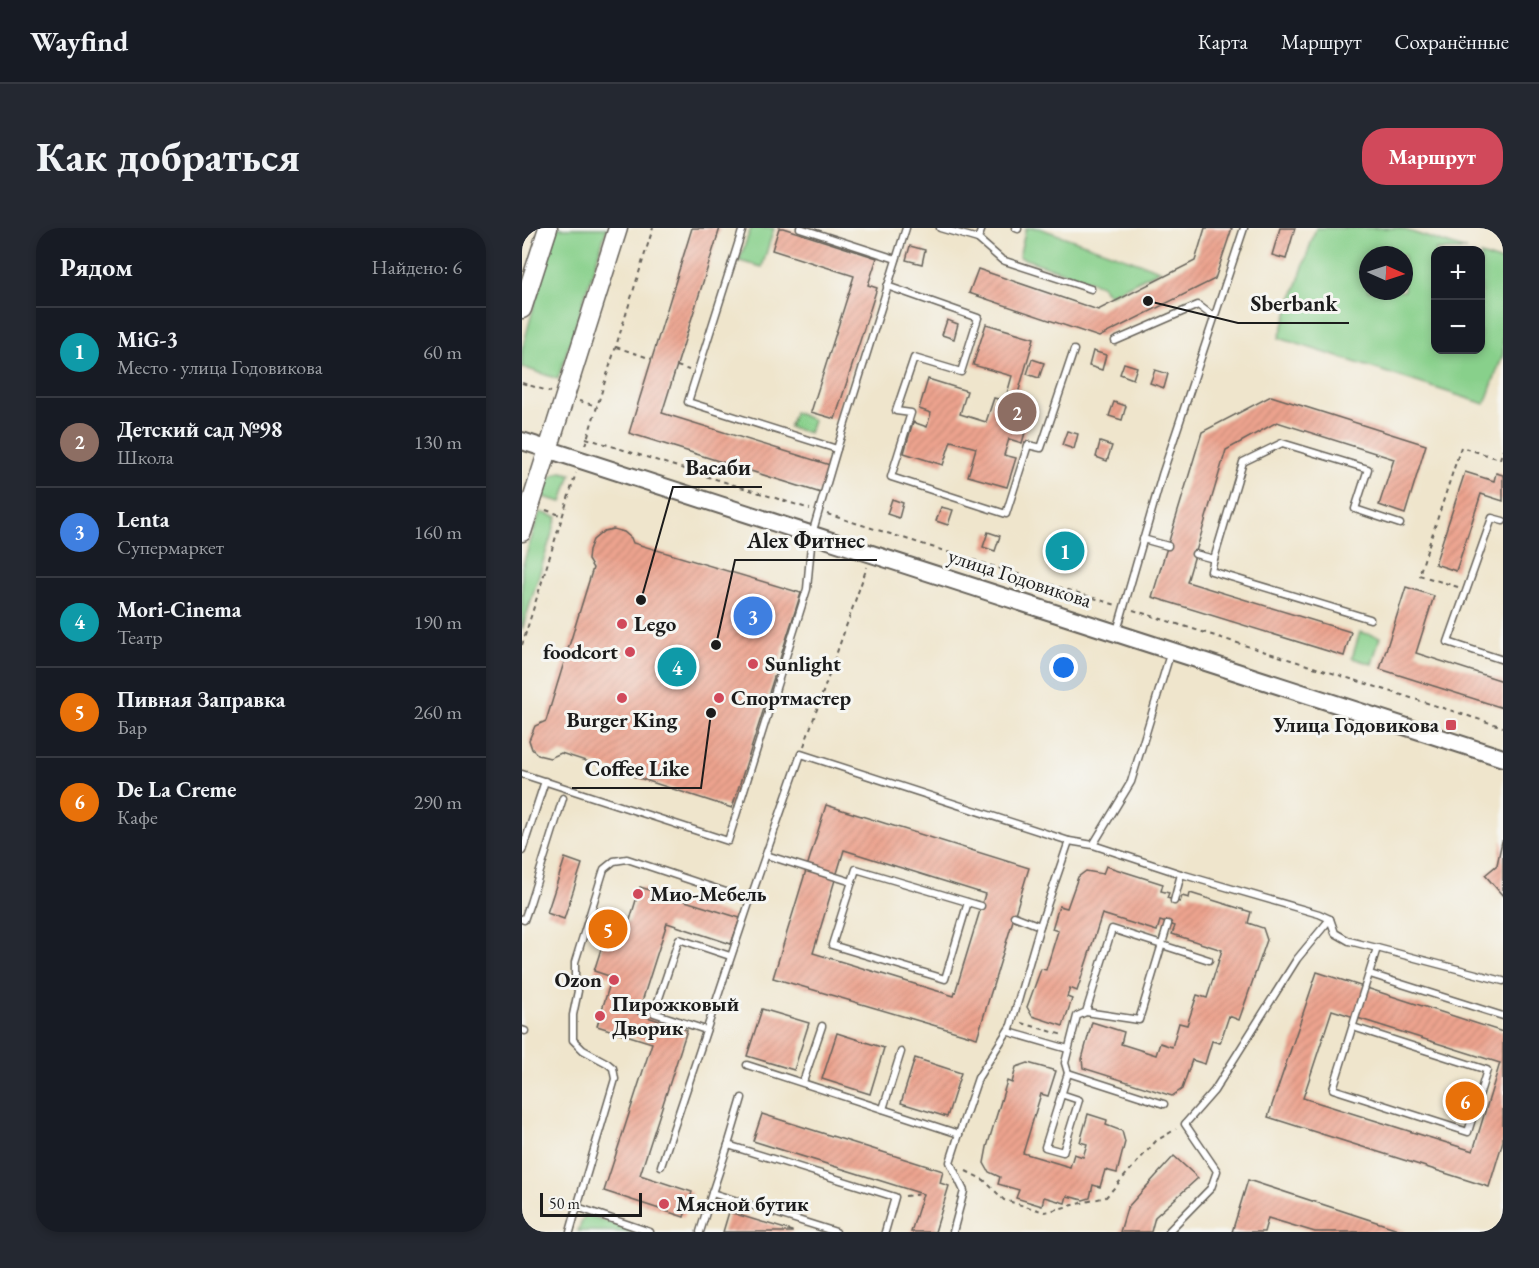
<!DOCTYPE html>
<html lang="ru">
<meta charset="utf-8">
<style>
:root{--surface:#171b24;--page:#242831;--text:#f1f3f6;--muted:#9ea1a6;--line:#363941;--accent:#d1495b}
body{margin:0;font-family:"EB Garamond",serif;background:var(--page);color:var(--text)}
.controls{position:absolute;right:18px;top:18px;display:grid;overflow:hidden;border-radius:12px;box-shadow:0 3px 9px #0003}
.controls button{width:54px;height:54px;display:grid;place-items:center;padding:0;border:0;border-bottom:2px solid var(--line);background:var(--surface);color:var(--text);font:30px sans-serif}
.compass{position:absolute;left:837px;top:18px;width:54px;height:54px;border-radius:50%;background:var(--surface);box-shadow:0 3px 9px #0003;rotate:93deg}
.scale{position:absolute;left:18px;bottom:15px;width:102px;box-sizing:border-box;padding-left:6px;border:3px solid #1c1c1c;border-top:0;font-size:16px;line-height:21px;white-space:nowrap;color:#1c1c1c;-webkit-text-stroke:4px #f6f6f2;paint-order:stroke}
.you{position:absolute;left:542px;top:440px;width:21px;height:21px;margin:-15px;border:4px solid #fff;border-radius:50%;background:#1a73e8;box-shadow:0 0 0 9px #1a73e833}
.badge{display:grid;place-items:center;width:39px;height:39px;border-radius:50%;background:var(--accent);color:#fff;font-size:20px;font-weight:700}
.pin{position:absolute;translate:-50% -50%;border:3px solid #fff;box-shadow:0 2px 6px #0006}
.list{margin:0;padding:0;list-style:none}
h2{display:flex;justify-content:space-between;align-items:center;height:78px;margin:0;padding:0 24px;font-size:26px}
h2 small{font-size:20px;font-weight:400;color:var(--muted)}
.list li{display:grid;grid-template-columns:39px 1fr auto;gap:18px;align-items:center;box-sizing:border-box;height:90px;padding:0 24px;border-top:2px solid var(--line)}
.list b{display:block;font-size:22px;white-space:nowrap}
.list p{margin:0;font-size:20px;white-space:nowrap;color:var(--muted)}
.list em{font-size:20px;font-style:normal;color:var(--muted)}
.map{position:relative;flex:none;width:981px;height:1004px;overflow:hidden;border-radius:24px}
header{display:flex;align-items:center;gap:36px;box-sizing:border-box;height:84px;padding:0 30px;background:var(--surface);border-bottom:2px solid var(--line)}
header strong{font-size:28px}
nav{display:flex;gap:33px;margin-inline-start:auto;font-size:21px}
.intro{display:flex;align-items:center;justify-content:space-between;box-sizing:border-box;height:144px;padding:0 36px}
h1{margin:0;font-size:42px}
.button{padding:15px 27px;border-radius:24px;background:var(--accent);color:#fff;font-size:21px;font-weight:700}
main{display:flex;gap:36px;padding:0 36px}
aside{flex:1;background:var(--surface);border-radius:24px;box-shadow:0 3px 9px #0003}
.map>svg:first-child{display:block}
</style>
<header>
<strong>Wayfind</strong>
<nav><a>Карта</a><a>Маршрут</a><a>Сохранённые</a></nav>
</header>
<div class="intro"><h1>Как добраться</h1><a class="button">Маршрут</a></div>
<main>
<aside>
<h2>Рядом<small>Найдено: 6</small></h2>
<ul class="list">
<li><span class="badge" style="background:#0f9aa8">1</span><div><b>MiG-3</b><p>Место · улица Годовикова</p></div><em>60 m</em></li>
<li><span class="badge" style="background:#8d6e63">2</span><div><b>Детский сад №98</b><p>Школа</p></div><em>130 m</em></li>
<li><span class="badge" style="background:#3f7fe0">3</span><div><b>Lenta</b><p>Супермаркет</p></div><em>160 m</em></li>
<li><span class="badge" style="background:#0f9aa8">4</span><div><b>Mori-Cinema</b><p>Театр</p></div><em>190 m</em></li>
<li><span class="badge" style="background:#e8710a">5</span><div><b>Пивная Заправка</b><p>Бар</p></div><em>260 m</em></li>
<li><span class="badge" style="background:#e8710a">6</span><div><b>De La Creme</b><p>Кафе</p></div><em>290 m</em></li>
</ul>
</aside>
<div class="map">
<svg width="981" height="1004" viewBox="0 0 981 1004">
<defs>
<pattern id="building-hatch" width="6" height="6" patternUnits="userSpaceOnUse" patternTransform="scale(1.5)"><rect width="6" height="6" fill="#eca38e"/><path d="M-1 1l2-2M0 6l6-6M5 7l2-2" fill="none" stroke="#ca8c7a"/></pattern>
</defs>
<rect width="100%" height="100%" fill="#f6f6f2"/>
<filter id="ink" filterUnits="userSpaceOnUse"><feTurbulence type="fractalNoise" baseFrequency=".0167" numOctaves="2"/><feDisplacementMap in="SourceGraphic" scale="12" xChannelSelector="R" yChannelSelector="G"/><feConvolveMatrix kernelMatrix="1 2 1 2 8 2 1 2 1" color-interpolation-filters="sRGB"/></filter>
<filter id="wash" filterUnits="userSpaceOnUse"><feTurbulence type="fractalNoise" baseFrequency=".008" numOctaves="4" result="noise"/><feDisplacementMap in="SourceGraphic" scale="24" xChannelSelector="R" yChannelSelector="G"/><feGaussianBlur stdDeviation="1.35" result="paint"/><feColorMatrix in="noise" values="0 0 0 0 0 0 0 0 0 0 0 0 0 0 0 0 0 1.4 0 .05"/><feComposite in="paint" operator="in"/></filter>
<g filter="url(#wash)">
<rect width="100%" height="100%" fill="#efe5cc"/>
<g fill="#88d08b" stroke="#527654" stroke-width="1.5" fill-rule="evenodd">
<polygon points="33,0 85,0 36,151 0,139 0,122"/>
<polygon points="229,0 252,0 240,39 217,33"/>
<polygon points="504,0 517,0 638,42 587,67 579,57 497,29"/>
<path d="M 794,0 L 877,0 L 945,22 L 914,22 L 914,122 L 958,122 L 959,27 L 981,34 L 981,126 L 963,176 L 757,110 ZM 846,27 L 882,27 L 882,63 L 846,63 Z"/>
<polygon points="272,184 291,192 287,205 267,199"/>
<path d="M 40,244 L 49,246 L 40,274 L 21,269 C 25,257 25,247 40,244 Z"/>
<polygon points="18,284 35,289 0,402 0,339"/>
<polygon points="838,404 858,409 850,436 830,430"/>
<polygon points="63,986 115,1004 56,1003"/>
</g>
<g id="blocks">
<g fill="url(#building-hatch)" fill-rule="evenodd">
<polygon points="170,0 198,0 140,185 308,237 299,265 107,205"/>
<polygon points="257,0 261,0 355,30 346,57 355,60 313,191 289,184 332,48 250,22"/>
<polygon points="683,0 710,0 693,51 577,109 447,65 456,41 576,82 673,33"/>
<polygon points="758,0 773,0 764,31 750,27"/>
<polygon points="388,18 403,22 400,36 384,32"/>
<polygon points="425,92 436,96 432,111 420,107"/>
<polygon points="464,96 512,110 493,176 510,181 500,215 487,211 482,227 494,230 485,259 446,248 454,220 429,213 421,237 382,225 391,194 405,199 409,185 397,181 406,151 445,163 438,186 464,194 472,170 483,173 490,148 451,137"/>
<polygon points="571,123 584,127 580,142 567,138"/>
<polygon points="510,131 522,135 517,150 505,146"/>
<polygon points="602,135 615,139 611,151 598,146"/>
<polygon points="633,142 646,146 642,160 628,155"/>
<polygon points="749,168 904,217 883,286 857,277 872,231 755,194 704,222 665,354 829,404 822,428 630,369 680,204"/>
<polygon points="592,174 604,178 600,192 587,188"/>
<polygon points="545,203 556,206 552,221 540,217"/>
<polygon points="578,214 590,218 585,233 574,229"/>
<polygon points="943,244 972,253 974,245 981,247 981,273 959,266 934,343 913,336"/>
<polygon points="370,271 381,275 377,290 365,286"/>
<polygon points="419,279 431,282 426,297 414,293"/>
<polygon points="91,301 102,304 109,310 111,315 279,365 210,580 39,525 28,530 16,527 10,521 7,512 13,498 24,493 71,340 66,332 67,322 71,312 82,303"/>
<polygon points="466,304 478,308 473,323 461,319"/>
<polygon points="884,359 912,368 894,425 981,453 981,480 858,441"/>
<path d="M 304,577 L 507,640 L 455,810 L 251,750 ZM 322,622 L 463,666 L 432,768 L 291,725 Z"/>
<polygon points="980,613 981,613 981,668 963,647 975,637"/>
<polygon points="43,630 60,636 42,691 25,685"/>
<polygon points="584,638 641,656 639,663 647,665 645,670 658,674 660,668 667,670 668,665 729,684 726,695 741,700 745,712 717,792 707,788 698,815 690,813 683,836 670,832 660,861 650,868 561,840 560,831 570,794 602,804 599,816 634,827 638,815 650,819 657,795 665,797 675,767 685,770 700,722 650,706 653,698 638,693 635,703 580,686 555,763 548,760 545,769 550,771 541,798 510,788 505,779 519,741 524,742 536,703 530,701 537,678 545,680 556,649 564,643 581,646"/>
<polygon points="118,659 218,690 209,716 145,695 116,786 165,802 118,947 170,964 162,989 82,963 130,815 75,798 90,749 72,743 89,690 107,695"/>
<path d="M 795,744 L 981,804 L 981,913 L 967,959 L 746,889 ZM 810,782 L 978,835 L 951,923 L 781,870 Z"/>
<polygon points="240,781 287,795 272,842 225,828"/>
<polygon points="315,805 362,820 348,866 300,851"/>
<polygon points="393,830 439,845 425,889 379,875"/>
<polygon points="506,835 534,843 526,868 519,866 501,925 548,939 552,926 561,929 565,916 558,914 566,886 585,892 584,897 600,903 603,914 595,945 583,942 578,959 571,957 568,970 561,972 545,968 543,975 522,969 520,978 494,970 497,962 476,956 478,949 467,944 462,935 465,919 485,853 490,855 494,839"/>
<polygon points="240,886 421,943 418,955 427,958 413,1004 389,1004 401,966 231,913"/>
<polygon points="652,928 676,950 633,989 629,1004 598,1004 605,980"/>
<polygon points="726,952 885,1004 793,1004 746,990 742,1004 710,1004"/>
<polygon points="207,984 270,1003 270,1004 201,1004"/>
</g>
</g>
</g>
<g filter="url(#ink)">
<use href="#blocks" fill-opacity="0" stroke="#66625a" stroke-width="1.5"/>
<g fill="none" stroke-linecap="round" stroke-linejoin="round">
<g stroke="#66625a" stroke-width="9">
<g id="lane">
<polyline points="221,0 166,174 315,221"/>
<polyline points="278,0 374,31"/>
<polyline points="418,0 456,11 480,32 569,61"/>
<polyline points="494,0 496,1"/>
<polyline points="456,11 460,0"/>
<polyline points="365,58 456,90 439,144 392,130 374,183 389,185 369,249 484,286 506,217 519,220 552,122"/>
<polyline points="593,113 676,77 692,89"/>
<polyline points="981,293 970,290 926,414 981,432"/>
<polyline points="621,311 646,318"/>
<polyline points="673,326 692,331 721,234 760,215 846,241 833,281 878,296"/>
<polyline points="692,331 689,343 848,391"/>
<polyline points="595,403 640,247 722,0"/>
<polyline points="0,546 206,613 285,361 290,306 315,221 384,0"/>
<polyline points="0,623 23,553"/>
<polyline points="244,627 330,654"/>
<polyline points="228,672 279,526 547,613"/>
<polyline points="652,673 659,646"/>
<polyline points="446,674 423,751 310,717 334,641 459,678"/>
<polyline points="492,688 518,698"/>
<polyline points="0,691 2,692 8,675 41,570"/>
<polyline points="808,691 813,705 827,713 855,720 811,861 946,904 965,842 831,799"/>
<polyline points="855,720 981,753"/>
<polyline points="848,746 981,788"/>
<polyline points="564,784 617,792 646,696"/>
<polyline points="0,802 3,803"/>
<polyline points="184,802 132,785 157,711 208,728"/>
<polyline points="546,821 487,804 518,698 547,613 571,617"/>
<polyline points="225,837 437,906 456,850 488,799"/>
<polyline points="546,845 642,876"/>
<polyline points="281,854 300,798"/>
<polyline points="539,866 557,872 541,924 523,919 546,845 543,835 555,788 564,784 590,701 687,732"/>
<polyline points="361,881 379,824"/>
<polyline points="206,917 220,870"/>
<polyline points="190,965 206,917 373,969 363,1004"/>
<polyline points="0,1004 1,1004"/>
<polyline points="48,1004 55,979"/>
<polyline points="128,1004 55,979 93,851 91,840 85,835 61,822 51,812 51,787 56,763 53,749 53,734 82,641 92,633 105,631 228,672 139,938"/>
<polyline points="178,1004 190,965 314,1004"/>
<polyline points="431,1004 442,963 428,934 437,906"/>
<polyline points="646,1004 689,960 695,943 663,896 692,863 775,731 808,691 797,686 659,646 571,617 609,554 649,423"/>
</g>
</g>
<g stroke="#66625a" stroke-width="20">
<polyline id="secondary" points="0,213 981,530"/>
</g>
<g stroke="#66625a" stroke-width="21">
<g id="primary">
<polyline points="0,81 26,0"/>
<polyline points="0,304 96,0"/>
</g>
</g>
<g stroke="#66625a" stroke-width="2" stroke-dasharray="4.5 4.5" stroke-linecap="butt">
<polyline points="94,119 130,131"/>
<polyline points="155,138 167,142"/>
<polyline points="0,155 29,164"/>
<polyline points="57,173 75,178"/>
<polyline points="64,210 288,281"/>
<polyline points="63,217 131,0"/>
<polyline points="24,282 41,288"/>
<polyline points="305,286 594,377"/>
<polyline points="936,359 897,347 939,219 978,231 981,221"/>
<polyline points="611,382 981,499"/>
<polyline points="0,417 54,245"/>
<polyline points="282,518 345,339"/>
<polyline points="500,795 541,807"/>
<polyline points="444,943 462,952 482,972 523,984 584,969 634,913 654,901"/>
<polyline points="383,968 401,966"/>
<polyline points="979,1004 981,998"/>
</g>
<use href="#lane" stroke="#fff" stroke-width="6"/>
<use href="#secondary" stroke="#fff" stroke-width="16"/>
<use href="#primary" stroke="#fff" stroke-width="18"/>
</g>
</g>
<g fill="#d1495b" stroke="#f6f6f2" stroke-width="2">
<circle cx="100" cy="396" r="6"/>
<circle cx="108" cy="424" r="6"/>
<circle cx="231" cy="436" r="6"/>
<circle cx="100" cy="470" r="6"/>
<circle cx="197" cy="470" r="6"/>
<rect x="923" y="491" width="12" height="12" rx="3"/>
<circle cx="116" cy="666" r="6"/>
<circle cx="92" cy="752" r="6"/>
<circle cx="78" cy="788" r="6"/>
<circle cx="142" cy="976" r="6"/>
</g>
<g text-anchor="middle" stroke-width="6" stroke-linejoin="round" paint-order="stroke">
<g font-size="21" fill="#1c1c1c" stroke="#f6f6f2">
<text transform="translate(498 350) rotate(18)" y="7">улица Годовикова</text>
</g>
<g font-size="21" font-weight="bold" fill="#1c1c1c" stroke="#f6f6f2" text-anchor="start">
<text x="112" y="403">Lego</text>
<text x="96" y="431" text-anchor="end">foodcort</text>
<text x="243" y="443">Sunlight</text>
<text x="209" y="477">Спортмастер</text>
<text x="100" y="499" text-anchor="middle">Burger King</text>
<text x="917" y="504" text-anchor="end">Улица Годовикова</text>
<text x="128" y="673">Мио-Мебель</text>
<text x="80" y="759" text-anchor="end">Ozon</text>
<text x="90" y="783">Пирожковый<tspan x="90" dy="24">Дворик</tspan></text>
<text x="154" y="983">Мясной бутик</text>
</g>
</g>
<path fill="none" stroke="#1c1c1c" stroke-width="2" d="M626 73L716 95H827M119 372L151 259H240M194 417L213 332H355M189 485L179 560H50"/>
<g fill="#1c1c1c" stroke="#f6f6f2" stroke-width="2">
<circle cx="626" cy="73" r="6"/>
<circle cx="119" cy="372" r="6"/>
<circle cx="194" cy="417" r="6"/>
<circle cx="189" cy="485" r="6"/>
</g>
<g font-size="22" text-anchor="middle" font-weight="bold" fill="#1c1c1c" stroke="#f6f6f2" stroke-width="6" stroke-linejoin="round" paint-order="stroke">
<text x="772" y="83">Sberbank</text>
<text x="196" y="247">Васаби</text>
<text x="284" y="320">Alex Фитнес</text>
<text x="115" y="548">Coffee Like</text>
</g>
</svg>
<div class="controls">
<button>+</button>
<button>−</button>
</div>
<svg class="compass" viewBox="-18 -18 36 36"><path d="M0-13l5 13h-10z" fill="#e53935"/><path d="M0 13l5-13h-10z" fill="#9ea1a6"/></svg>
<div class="scale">50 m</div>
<div class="you"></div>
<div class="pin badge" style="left:543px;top:323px;background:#0f9aa8">1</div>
<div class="pin badge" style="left:495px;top:184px;background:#8d6e63">2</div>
<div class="pin badge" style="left:231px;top:388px;background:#3f7fe0">3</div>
<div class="pin badge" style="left:155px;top:439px;background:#0f9aa8">4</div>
<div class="pin badge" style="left:86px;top:701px;background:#e8710a">5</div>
<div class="pin badge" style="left:943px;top:873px;background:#e8710a">6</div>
</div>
</main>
